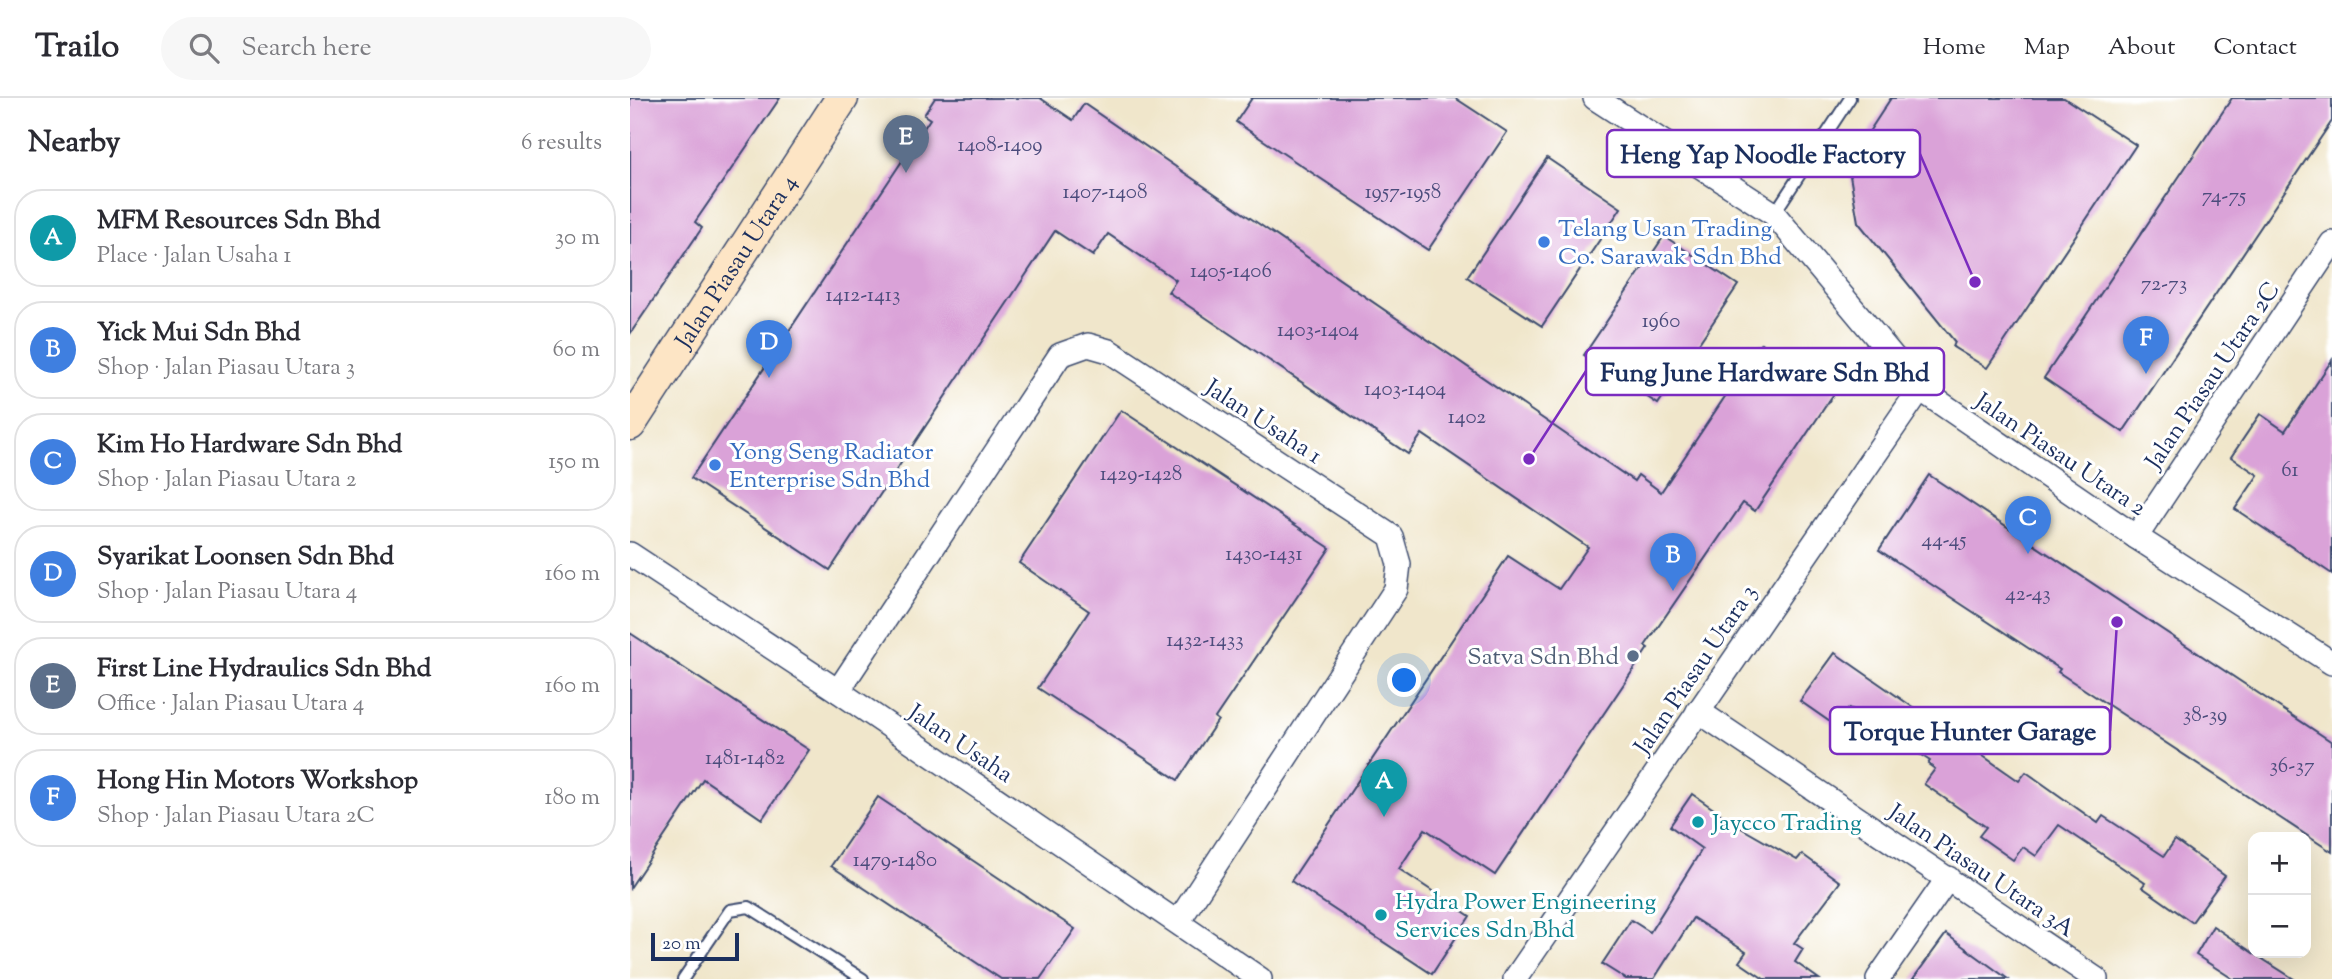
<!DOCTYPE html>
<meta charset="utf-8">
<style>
:root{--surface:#fff;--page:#f7f7f7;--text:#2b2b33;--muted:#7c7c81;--line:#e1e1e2;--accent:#ea580c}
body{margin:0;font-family:"Sorts Mill Goudy",serif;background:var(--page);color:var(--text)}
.controls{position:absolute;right:21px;bottom:21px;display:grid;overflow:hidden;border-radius:14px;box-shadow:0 7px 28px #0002}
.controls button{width:63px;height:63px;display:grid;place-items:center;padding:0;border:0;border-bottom:2px solid var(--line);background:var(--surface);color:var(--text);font:35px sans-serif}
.scale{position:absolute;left:21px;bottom:18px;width:88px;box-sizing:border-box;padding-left:7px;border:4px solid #1b2f5e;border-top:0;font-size:19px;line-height:24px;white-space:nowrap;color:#1b2f5e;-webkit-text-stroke:5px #fff;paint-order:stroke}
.you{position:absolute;left:775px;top:583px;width:24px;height:24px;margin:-18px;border:5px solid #fff;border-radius:50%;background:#1a73e8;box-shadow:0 0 0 10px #1a73e833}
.badge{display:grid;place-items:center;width:46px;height:46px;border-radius:50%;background:var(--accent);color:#fff;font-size:23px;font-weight:700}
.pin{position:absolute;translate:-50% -58px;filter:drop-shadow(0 2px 4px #0008)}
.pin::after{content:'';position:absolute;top:37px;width:24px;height:21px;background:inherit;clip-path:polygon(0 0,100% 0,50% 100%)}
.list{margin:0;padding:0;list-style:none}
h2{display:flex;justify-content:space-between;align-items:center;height:91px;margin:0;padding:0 28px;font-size:30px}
h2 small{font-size:23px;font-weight:400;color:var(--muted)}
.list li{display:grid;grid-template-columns:46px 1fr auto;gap:21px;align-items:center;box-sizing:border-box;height:98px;margin:0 14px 14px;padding:0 14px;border:2px solid var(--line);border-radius:28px}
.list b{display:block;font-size:26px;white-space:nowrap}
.list p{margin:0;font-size:23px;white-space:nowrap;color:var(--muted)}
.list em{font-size:23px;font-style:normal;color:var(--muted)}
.icon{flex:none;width:38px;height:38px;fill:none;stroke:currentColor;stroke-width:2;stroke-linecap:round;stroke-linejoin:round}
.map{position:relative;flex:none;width:1702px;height:881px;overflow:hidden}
header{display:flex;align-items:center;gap:42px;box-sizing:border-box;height:98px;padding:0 35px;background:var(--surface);border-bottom:2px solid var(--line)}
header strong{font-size:33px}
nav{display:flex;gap:38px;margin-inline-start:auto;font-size:24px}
.search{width:490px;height:63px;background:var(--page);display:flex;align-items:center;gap:18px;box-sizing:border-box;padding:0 24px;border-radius:38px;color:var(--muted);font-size:26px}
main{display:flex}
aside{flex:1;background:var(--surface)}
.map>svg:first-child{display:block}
</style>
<header>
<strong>Trailo</strong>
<div class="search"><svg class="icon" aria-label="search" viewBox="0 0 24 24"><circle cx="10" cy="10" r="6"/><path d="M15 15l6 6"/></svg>Search here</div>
<nav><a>Home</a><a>Map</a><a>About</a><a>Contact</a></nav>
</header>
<main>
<aside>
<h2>Nearby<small>6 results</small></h2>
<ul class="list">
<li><span class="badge" style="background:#0f9aa8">A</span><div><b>MFM Resources Sdn Bhd</b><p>Place · Jalan Usaha 1</p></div><em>30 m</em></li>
<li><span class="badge" style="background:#3f7fe0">B</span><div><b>Yick Mui Sdn Bhd</b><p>Shop · Jalan Piasau Utara 3</p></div><em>60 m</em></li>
<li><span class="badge" style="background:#3f7fe0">C</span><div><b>Kim Ho Hardware Sdn Bhd</b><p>Shop · Jalan Piasau Utara 2</p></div><em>150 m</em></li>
<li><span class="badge" style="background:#3f7fe0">D</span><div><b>Syarikat Loonsen Sdn Bhd</b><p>Shop · Jalan Piasau Utara 4</p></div><em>160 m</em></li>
<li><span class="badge" style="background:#5c6f8a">E</span><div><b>First Line Hydraulics Sdn Bhd</b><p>Office · Jalan Piasau Utara 4</p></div><em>160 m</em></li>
<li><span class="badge" style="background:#3f7fe0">F</span><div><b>Hong Hin Motors Workshop</b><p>Shop · Jalan Piasau Utara 2C</p></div><em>180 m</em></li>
</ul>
</aside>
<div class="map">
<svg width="1702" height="881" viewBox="0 0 1702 881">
<rect width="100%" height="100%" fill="#fff"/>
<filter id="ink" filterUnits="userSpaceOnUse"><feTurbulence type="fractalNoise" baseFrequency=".0143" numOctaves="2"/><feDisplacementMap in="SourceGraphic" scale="14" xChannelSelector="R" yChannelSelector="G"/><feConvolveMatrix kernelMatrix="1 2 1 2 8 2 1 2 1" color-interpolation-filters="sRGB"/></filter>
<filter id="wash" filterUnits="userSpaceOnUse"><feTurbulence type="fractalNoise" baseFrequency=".00686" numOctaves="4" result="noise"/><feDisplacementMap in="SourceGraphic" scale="28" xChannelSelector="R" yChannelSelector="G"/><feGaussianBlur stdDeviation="1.57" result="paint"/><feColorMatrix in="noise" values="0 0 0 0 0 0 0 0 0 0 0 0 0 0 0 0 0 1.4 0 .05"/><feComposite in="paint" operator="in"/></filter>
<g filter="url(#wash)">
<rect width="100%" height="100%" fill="#f0e6cb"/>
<g id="blocks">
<g fill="#daa2d8">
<polygon points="0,0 150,0 65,124 72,130 0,236"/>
<polygon points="305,0 410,0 443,22 454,6 1004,383 1008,377 1031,394 1131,245 1205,294 1125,413 1113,405 1015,548 1018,550 865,777 795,731 769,771 840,818 802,876 661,783 878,458 929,491 958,449 792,336 778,356 538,194 546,182 478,136 463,158 425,133 200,472 61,380 300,21 294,17"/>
<polygon points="622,0 825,0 877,34 798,152 606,24"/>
<polygon points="1261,0 1434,0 1506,47 1357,270 1323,249 1325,244 1228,124 1218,66"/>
<polygon points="1602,0 1702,0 1702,23 1493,334 1414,280"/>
<polygon points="917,60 991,110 912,228 837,179"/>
<polygon points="1034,138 1108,187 1028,306 954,257"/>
<polygon points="1702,262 1702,476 1605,411 1628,377 1601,359 1630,316 1655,333"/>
<polygon points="491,312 700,450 585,620 588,622 548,682 408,590 459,513 389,465"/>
<polygon points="1299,377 1702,644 1702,754 1428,574 1430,571 1249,452"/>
<polygon points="0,535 179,652 132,721 73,681 0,790"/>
<polygon points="1205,555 1389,683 1396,674 1468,725 1473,718 1534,758 1545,742 1595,778 1562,824 1512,789 1515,785 1429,727 1406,758 1393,749 1383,762 1349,738 1356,729 1294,686 1305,671 1298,666 1300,663 1219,610 1206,628 1170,603"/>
<polygon points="1062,696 1111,730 1167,762 1172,756 1210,784 1164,845 1173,851 1165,864 1189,881 1134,881 1109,864 1116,854 1063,820 1024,881 996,881 972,866 1001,822 1020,834 1072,751 1040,728"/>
<polygon points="248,699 445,831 410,881 371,881 201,768"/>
<polygon points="1583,828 1623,855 1664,881 1603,881 1566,857"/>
<polygon points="1316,836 1378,881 1283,881"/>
</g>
</g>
</g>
<g filter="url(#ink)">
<use href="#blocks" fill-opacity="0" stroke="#3b4a6e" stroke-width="2"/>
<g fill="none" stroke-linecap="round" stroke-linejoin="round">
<g stroke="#3b4a6e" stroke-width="14">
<g id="lane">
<polyline points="1144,116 1220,0"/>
<polyline points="53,881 100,812 119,809 233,881"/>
</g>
</g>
<g stroke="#3b4a6e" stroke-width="26">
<g id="street">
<polyline points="965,0 1144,116 1290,291 1506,439 1702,565"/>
<polyline points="1506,439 1702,145"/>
<polyline points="0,456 208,593 630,881"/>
<polyline points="208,593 430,257 458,247 479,253 761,438 769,466 766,491 548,824"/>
<polyline points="1068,613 1466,881"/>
<polyline points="885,881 1290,291"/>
<polyline points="1248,881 1318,780"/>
</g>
</g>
<g stroke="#3b4a6e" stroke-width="35">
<g id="secondary">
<path id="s1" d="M 0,326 L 212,0"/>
</g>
</g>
<use href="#lane" stroke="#fff" stroke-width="10"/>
<use href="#street" stroke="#fff" stroke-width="23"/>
<use href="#secondary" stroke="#fde5c5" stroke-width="32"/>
</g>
</g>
<g fill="#3f7fe0" stroke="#fff" stroke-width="2.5">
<circle cx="914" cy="144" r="7"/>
<circle cx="85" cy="367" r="7"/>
</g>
<circle fill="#5c6f8a" stroke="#fff" stroke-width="2.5" cx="1003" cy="558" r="7"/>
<g fill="#0f9aa8" stroke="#fff" stroke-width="2.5">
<circle cx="1068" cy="724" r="7"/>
<circle cx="751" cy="817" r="7"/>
</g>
<g text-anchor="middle" stroke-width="6" stroke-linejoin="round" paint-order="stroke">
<g font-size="21" fill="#4b4c7c">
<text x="370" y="53">1408-1409</text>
<text x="475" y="100">1407-1408</text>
<text x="773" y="100">1957-1958</text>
<text x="1594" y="104">74-75</text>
<text x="601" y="179">1405-1406</text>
<text x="1534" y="192">72-73</text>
<text x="233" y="203">1412-1413</text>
<text x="1031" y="229">1960</text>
<text x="688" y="238">1403-1404</text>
<text x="775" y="297">1403-1404</text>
<text x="837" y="325">1402</text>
<text x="1660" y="378">61</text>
<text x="511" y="382">1429-1428</text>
<text x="1314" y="448">44-45</text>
<text x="634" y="462">1430-1431</text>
<text x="1398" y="502">42-43</text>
<text x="575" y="548">1432-1433</text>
<text x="1575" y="623">38-39</text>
<text x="115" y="666">1481-1482</text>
<text x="1662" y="674">36-37</text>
<text x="265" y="768">1479-1480</text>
</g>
<g font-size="24" fill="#366cbe" stroke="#fff" text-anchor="start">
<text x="928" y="138">Telang Usan Trading<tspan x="928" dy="28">Co. Sarawak Sdn Bhd</tspan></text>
<text x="99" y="361">Yong Seng Radiator<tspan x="99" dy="28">Enterprise Sdn Bhd</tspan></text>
</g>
<g font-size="24" fill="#1b2f5e" stroke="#fff">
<text dy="8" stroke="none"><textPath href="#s1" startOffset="194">Jalan Piasau Utara 4</textPath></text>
<text transform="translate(1582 277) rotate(-56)" y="8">Jalan Piasau Utara 2C</text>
<text transform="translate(634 323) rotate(33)" y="8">Jalan Usaha 1</text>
<text transform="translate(1431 356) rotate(34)" y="8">Jalan Piasau Utara 2</text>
<text transform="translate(1065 571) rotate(-56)" y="8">Jalan Piasau Utara 3</text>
<text transform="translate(331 645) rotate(34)" y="8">Jalan Usaha</text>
<text transform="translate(1352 772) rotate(34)" y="8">Jalan Piasau Utara 3A</text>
</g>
<g font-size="24" fill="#4e5e75" stroke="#fff" text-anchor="end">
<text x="989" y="566">Satva Sdn Bhd</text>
</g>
<g font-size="24" fill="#0d838f" stroke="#fff" text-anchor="start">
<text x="1082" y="732">Jaycco Trading</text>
<text x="765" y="811">Hydra Power Engineering<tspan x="765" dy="28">Services Sdn Bhd</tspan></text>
</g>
</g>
<path fill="none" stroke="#7b2cbf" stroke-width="2.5" d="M1345 184L1290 56M899 361L956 273M1487 524L1480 633"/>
<g fill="#7b2cbf" stroke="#fff" stroke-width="2.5">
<circle cx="1345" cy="184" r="7"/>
<circle cx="899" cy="361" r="7"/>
<circle cx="1487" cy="524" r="7"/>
</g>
<g fill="#fff" stroke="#7b2cbf" stroke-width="2.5">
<rect x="977" y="32" width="313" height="47" rx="7"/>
<rect x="956" y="250" width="358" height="47" rx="7"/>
<rect x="1200" y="609" width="280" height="47" rx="7"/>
</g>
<g font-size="26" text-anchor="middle" font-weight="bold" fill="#1b2f5e">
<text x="1133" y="65">Heng Yap Noodle Factory</text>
<text x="1135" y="283">Fung June Hardware Sdn Bhd</text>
<text x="1340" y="642">Torque Hunter Garage</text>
</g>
</svg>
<div class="controls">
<button>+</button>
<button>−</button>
</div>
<div class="scale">20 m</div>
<div class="you"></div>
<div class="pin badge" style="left:754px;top:719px;background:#0f9aa8">A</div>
<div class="pin badge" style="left:1043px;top:493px;background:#3f7fe0">B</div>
<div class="pin badge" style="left:1398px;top:456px;background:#3f7fe0">C</div>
<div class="pin badge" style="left:139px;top:280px;background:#3f7fe0">D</div>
<div class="pin badge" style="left:276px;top:75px;background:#5c6f8a">E</div>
<div class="pin badge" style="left:1516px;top:276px;background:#3f7fe0">F</div>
</div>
</main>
